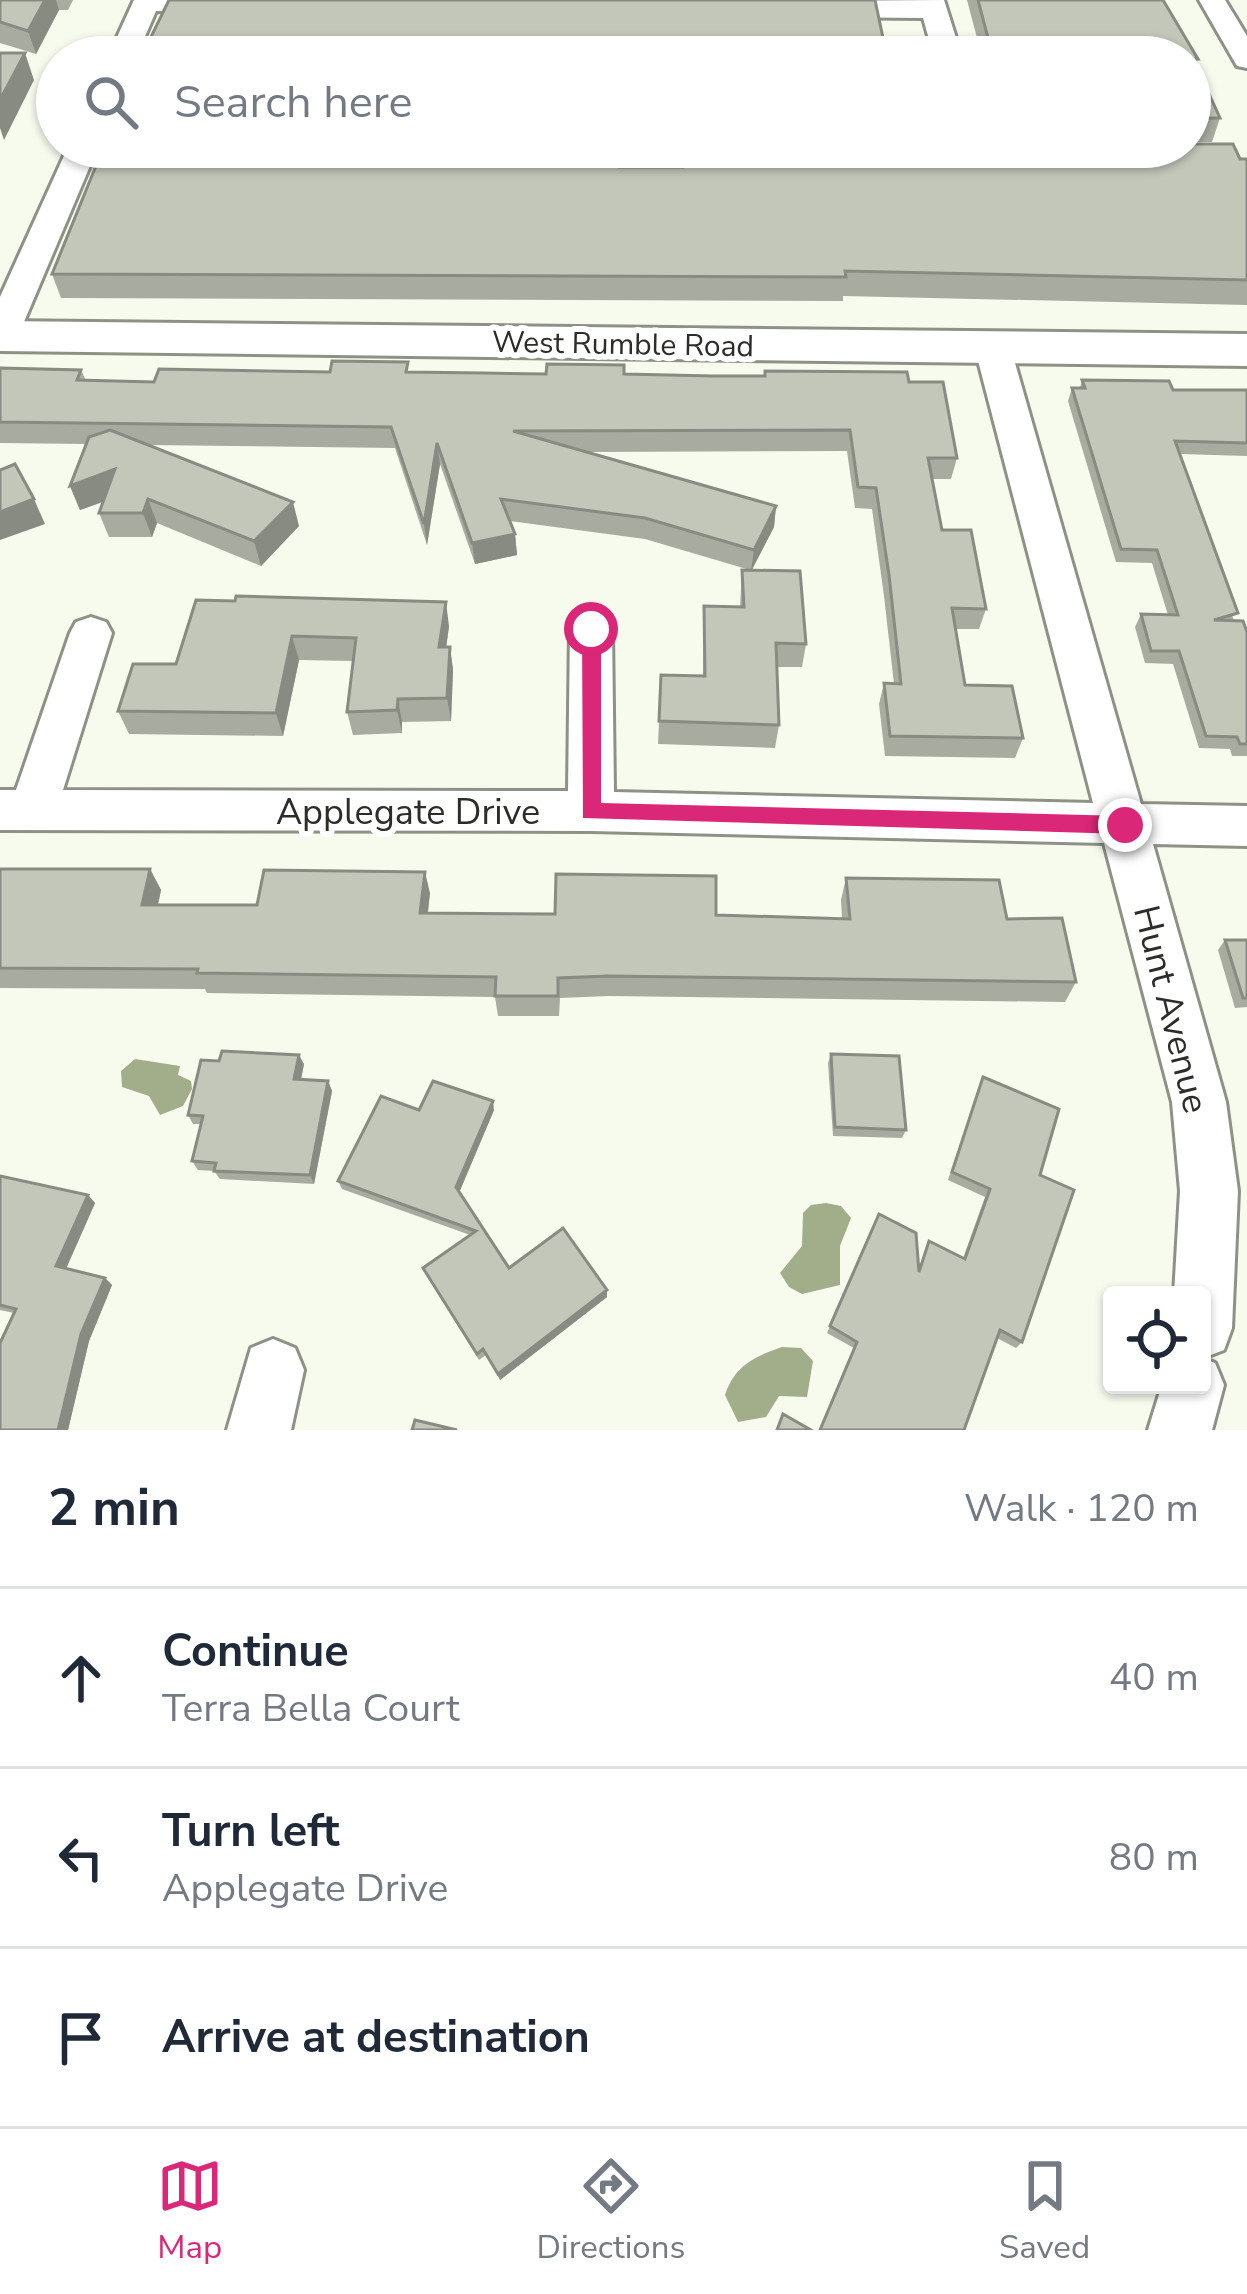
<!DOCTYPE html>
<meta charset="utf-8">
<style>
:root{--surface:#fff;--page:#f6f6f7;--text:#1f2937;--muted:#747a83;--line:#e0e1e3;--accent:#db2777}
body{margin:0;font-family:"Nunito Sans",sans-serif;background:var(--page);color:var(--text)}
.controls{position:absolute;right:36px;bottom:36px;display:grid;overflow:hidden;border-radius:12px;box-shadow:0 3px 9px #0004}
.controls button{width:108px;height:108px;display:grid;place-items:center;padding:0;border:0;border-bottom:3px solid var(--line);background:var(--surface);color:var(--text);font:60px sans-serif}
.stop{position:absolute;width:36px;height:36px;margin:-27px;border:9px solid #db2777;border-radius:50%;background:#fff}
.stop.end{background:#db2777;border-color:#fff;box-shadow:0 3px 12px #0008}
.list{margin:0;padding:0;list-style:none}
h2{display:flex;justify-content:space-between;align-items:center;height:156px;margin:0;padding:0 48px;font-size:51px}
h2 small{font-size:39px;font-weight:400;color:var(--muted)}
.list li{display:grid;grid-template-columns:78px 1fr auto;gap:36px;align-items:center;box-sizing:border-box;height:180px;padding:0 48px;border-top:3px solid var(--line)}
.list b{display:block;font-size:45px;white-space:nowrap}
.list p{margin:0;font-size:39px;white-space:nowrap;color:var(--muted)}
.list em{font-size:39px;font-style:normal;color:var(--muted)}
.icon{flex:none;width:66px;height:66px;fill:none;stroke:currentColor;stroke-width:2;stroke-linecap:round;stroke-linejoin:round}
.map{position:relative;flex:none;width:1247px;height:1430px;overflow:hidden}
.search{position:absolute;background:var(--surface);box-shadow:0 3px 9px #0004;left:36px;right:36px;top:36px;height:132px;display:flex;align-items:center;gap:30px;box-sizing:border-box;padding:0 42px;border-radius:66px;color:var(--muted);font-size:45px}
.sheet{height:696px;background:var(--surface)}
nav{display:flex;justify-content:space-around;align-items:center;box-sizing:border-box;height:168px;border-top:3px solid var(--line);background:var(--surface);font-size:33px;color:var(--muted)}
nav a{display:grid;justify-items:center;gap:6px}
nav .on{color:var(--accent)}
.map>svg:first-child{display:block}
</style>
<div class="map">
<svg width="1247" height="1430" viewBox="0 0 1247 1430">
<rect width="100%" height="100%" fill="#f7fbee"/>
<g fill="#a2ad8a">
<polygon points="135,1059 180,1066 178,1075 191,1081 192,1089 183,1106 160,1115 149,1096 122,1087 121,1071"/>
<polygon points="826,1203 841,1206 851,1218 840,1246 840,1285 802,1294 789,1287 780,1273 802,1246 803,1213 811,1205"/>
<path d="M 782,1347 L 801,1348 L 813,1361 L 807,1397 L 779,1396 L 766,1417 L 738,1422 L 725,1395 C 735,1365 754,1357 782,1347 Z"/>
</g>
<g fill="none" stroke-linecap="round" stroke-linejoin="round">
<g stroke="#8e9286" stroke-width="6">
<g id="street">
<polygon points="134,0 240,0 242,4 229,12 156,11 136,57 108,57"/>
<polygon points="944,0 962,57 934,57 923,18 817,17 804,9 817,1"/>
<polygon points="1199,0 1225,0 1247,36 1247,68 1237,66"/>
<polygon points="68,147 98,147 18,336 12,344 0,347 0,297"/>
<polygon points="378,147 1085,147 1091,154 1076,163 393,156"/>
<polygon points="993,338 1006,341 1011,349 1141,804 1247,806 1247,846 1153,844 1226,1102 1238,1191 1232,1328 1224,1350 1203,1358 1215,1363 1224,1385 1212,1430 1148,1430 1162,1385 1202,1385 1202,1295 1174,1295 1180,1191 1172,1102 1104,843 591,831 0,830 0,790 16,790 70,633 76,622 91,617 106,622 112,633 63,790 568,791 570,629 576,618 591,613 606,618 612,629 614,792 1093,803 975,349 980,341"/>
<polygon points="273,1339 295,1348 304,1370 291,1430 227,1430 251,1348"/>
</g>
</g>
<g stroke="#8e9286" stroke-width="6">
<polygon id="secondary" points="0,321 1247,334 1247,366 0,351"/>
</g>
<use href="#street" fill="#fff" fill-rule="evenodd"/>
<use href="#secondary" fill="#fff" fill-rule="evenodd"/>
</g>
<g fill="#a8aba0">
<polygon points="0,0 73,0 68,10 59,10 36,54 0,43"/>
<polygon points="967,0 1163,0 1198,59 1196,65 1220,118 1212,142 1190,142 1190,57 982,57"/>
<polygon points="593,147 593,156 619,167 683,167 859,158 860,147 905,147 906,157 1013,159 1016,147 1190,147 1247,159 1247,305 843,296 843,301 61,298 52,274 141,151 144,159 233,160 511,155"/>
<polygon points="0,368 81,370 86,381 154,382 410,372 764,376 765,371 909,382 957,458 951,479 932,479 942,530 986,609 979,629 955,629 965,685 1023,738 1015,758 885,756 879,704 884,683 894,684 884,596 872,509 855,508 847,451 587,452 776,506 774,527 752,570 806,644 802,667 777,667 779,725 775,748 658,744 661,675 703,676 704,606 740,607 742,570 750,570 645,539 510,521 515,534 517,555 475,564 440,464 427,545 395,448 148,445 299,526 261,566 157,523 152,537 109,537 99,513 103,502 80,510 70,486 86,444 0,443"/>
<polygon points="1082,380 1173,390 1247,390 1247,456 1180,454 1234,621 1247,632 1247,756 1232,756 1230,749 1199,748 1173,664 1145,663 1135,627 1141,614 1168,615 1152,563 1116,562 1068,401 1072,388 1080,388"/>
<polygon points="196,600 449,626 446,647 450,647 453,670 451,721 402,722 402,733 353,735 347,712 353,661 299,660 283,736 129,734 118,711 176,664"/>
<polygon points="0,869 150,869 161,890 158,905 257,905 430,893 428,913 716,915 842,919 841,900 846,878 1007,919 1076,982 1065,1002 609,996 560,998 559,1016 498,1016 495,997 207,993 205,989 0,988"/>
<polygon points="1225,940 1247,940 1247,1007 1235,1008 1218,950"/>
<polygon points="831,1054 906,1130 902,1138 833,1136 828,1063"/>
<polygon points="304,1064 301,1080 328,1081 332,1091 314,1184 220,1179 214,1171 198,1170 192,1161 201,1124 193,1124 188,1115"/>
<polygon points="983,1077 1040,1175 1022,1342 1016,1348 997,1338 854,1348 827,1333 879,1214 919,1267 929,1241 963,1258 985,1197 948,1180"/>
<polygon points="419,1110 494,1110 459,1193 509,1268 607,1290 607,1297 500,1380 486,1355 479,1360 423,1268 470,1235 342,1189 338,1181"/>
<polygon points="0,1176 88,1195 95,1203 66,1269 105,1278 112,1285 89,1341 68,1430 0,1430 14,1313 0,1310"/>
</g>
<g fill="#888b82">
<polygon points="45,0 56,0 59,10 36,54 28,31"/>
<polygon points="25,53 34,80 4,140 0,128 0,100"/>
<polygon points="437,443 440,464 427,545 424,524"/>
<polygon points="115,469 124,494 80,510 70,486"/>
<polygon points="34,499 45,524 0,540 0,512"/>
<polygon points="148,499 157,523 152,537 143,513"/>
<polygon points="293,502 299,526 261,566 254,541"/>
<polygon points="776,506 774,527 751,571 754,550"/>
<polygon points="515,534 517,555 475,564 472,543"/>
<polygon points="446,602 449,626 443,671 439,647"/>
<polygon points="292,636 299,660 283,736 276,713"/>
<polygon points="450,647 453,670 451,721 447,698"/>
<polygon points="398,699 402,722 402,733 397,710"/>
<polygon points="150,869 161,890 153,927 142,905"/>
<polygon points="425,872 430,893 425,934 420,913"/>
<polygon points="299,1055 304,1064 299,1088 294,1079"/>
<polygon points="328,1081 332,1091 314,1184 310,1175"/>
<polygon points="493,1101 494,1110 458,1195 456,1187"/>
<polygon points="88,1195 95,1203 64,1273 56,1266"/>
<polygon points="105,1278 112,1285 89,1341 68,1430 58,1430 81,1334"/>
<polygon points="607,1290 607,1297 500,1380 498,1374"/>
</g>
<g fill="#c3c7ba" stroke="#888b82" stroke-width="3">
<polygon points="0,0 45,0 28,31 0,22"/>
<polygon points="169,0 875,0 887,57 148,57 153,43 148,43"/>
<polygon points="978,0 1163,0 1198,59 1193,59 1220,118 1190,118 1190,57 993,57"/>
<polygon points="0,53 25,53 0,100"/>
<polygon points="1190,144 1233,144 1240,159 1247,159 1247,280 845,271 846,277 52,274 102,151 141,151 138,159 233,160 235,154 511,155 511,147 592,147 591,156 618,155 619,167 683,167 684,156 863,158 862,147 905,147 906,157 1022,159 1018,147 1190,147"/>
<polygon points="332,361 408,362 406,372 484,373 546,374 547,364 624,365 624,374 713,376 765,376 765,371 907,372 909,382 943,382 957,458 928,458 942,530 971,530 986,609 952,608 965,685 1012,686 1023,738 890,736 884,683 901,684 889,575 876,488 858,487 850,430 513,431 776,506 754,550 645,518 501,499 515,534 472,543 437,443 424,524 391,427 0,422 0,368 81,370 77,380 154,382 159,369 330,372"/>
<polygon points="1082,380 1169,381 1173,390 1247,390 1247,443 1175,441 1238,613 1214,620 1243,621 1247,632 1247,744 1240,744 1237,737 1206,736 1179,651 1151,651 1141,614 1178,615 1157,550 1121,549 1072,388 1085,388"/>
<polygon points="110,430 293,502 254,541 148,499 143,513 99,513 115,469 70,486 89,437"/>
<polygon points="15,464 34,499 0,512 0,470"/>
<polygon points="742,570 800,571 806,644 776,643 779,725 659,721 661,675 705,676 704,606 744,607"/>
<polygon points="236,596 446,602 439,647 450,647 447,698 398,699 397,710 347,712 356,638 292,636 276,713 118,711 133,664 176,664 196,600 235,601"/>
<polygon points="0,869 150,869 142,905 257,905 264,870 425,872 420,913 555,914 556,874 716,876 716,915 850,919 846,878 999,880 1007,919 1062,918 1076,982 608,976 558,978 558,996 495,996 496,977 197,973 198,969 0,968"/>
<polygon points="1225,940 1247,940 1247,998 1243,998"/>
<polygon points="222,1051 299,1055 294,1079 328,1081 310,1175 214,1171 216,1163 192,1161 203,1116 188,1115 201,1060 219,1061"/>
<polygon points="831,1054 899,1056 906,1130 835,1127"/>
<polygon points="983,1077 1059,1109 1040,1175 1074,1190 1022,1342 1000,1330 964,1430 820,1430 857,1342 830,1326 879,1214 916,1233 919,1272 929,1241 965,1259 990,1189 952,1172"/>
<polygon points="433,1081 493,1101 456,1187 509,1268 563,1228 607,1290 498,1374 483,1349 477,1354 423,1268 476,1231 338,1181 381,1096 419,1110"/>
<polygon points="0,1176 88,1195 56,1266 105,1278 81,1334 58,1430 0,1430 0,1343 16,1309 0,1305"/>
<polygon points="783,1414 811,1430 777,1430"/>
<polygon points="415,1420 457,1430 412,1430"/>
</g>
<polygon fill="#db2777" points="591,622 601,629 601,803 1125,816 1135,825 1125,834 583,818 582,629"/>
<g text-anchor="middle" stroke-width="12" stroke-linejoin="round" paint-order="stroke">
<g font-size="30" fill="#2b2d28" stroke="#fff">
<text transform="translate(623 344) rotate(1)" y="10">West Rumble Road</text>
</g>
<g font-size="36" fill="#2b2d28" stroke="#fff">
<text x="408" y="824">Applegate Drive</text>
<text transform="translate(1172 1009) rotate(76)" y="13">Hunt Avenue</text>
</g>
</g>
</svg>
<div class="controls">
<button><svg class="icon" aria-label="locate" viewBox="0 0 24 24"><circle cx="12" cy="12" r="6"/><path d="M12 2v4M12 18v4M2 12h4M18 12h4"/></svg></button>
</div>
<div class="stop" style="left:591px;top:629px"></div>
<div class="stop end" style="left:1125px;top:825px"></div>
<div class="search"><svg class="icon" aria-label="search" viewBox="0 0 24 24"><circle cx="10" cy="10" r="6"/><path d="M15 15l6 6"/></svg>Search here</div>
</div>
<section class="sheet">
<h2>2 min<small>Walk · 120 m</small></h2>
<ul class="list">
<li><svg class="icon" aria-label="ahead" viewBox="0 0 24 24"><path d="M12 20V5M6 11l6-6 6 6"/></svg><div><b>Continue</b><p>Terra Bella Court</p></div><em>40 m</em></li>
<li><svg class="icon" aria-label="left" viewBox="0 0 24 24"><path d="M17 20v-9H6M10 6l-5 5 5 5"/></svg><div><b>Turn left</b><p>Applegate Drive</p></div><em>80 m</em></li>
<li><svg class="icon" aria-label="arrive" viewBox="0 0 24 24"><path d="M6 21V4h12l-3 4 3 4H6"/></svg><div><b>Arrive at destination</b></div></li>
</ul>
</section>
<nav>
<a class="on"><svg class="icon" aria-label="map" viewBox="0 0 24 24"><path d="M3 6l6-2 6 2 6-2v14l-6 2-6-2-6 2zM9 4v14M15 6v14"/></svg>Map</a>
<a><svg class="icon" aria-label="directions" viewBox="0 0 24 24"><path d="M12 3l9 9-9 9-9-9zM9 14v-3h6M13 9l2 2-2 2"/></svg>Directions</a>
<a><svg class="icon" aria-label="saved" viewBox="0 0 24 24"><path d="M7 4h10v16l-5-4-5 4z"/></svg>Saved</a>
</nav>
